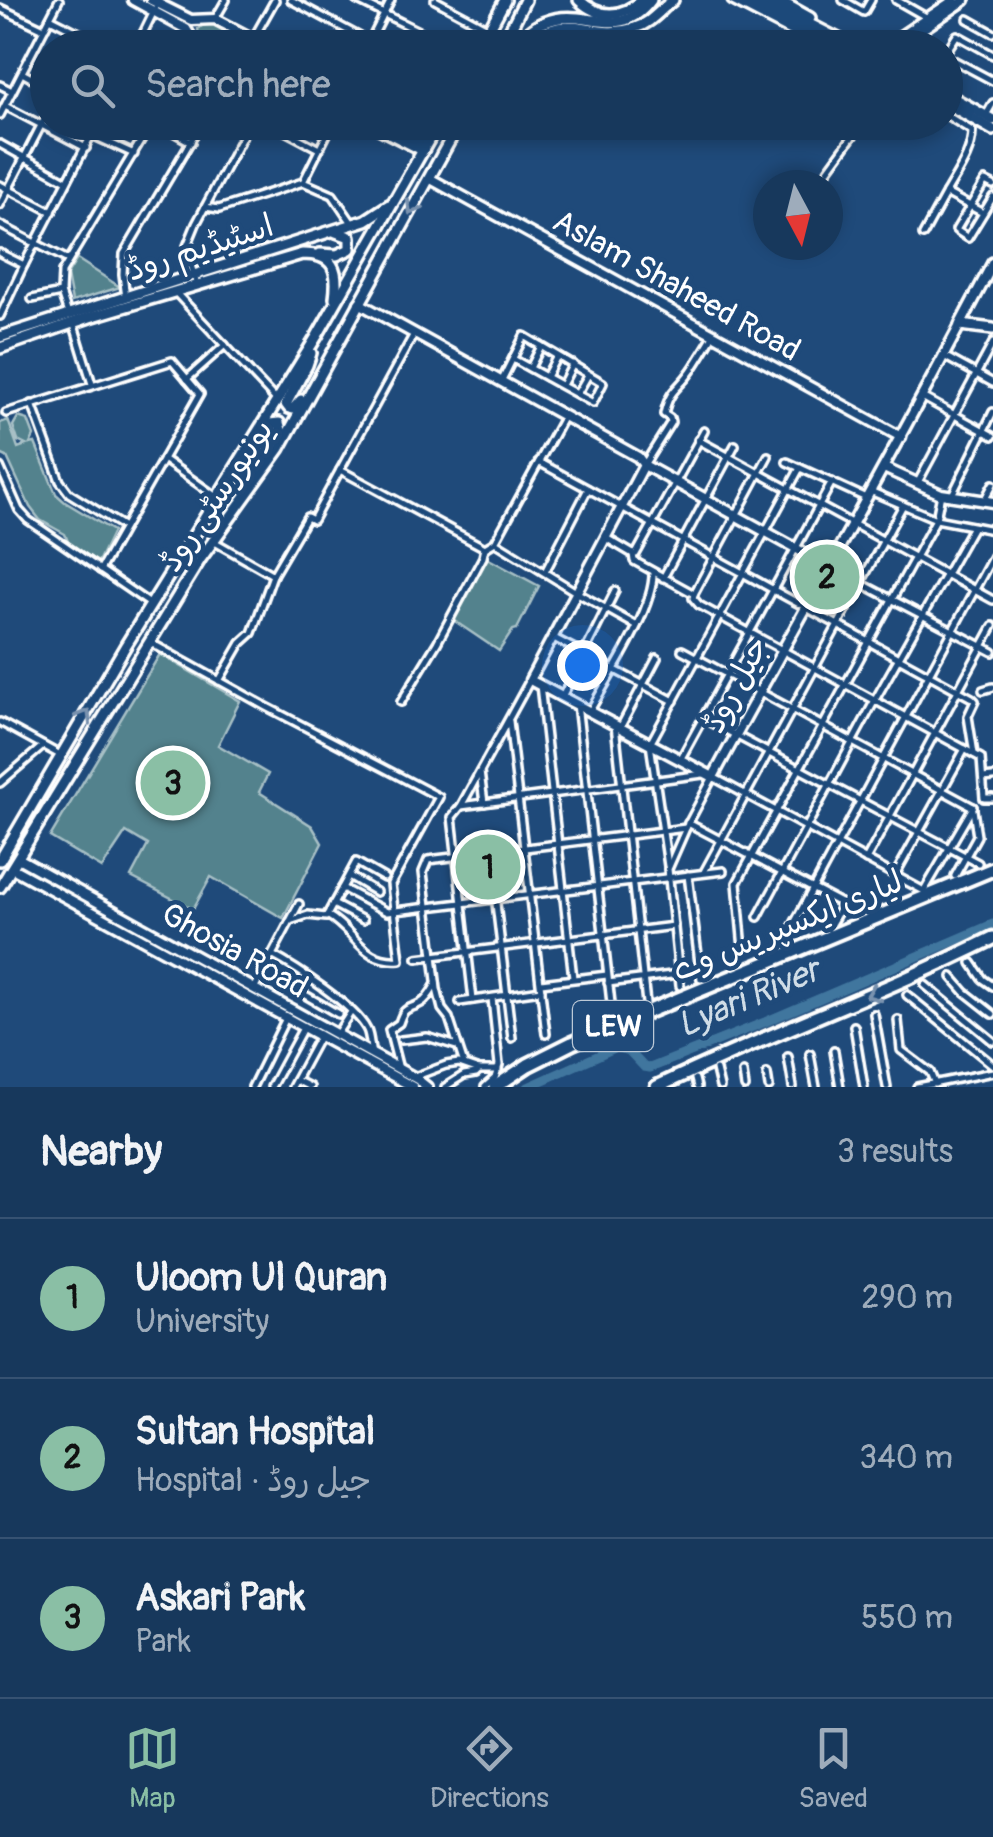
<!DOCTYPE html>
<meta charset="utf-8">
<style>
:root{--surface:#17385c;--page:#244365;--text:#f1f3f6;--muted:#9eacbb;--line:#365272;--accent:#8abfa5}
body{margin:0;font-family:Pangolin,"Playpen Sans Arabic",sans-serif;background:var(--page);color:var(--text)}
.compass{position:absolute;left:753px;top:170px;width:90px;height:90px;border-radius:50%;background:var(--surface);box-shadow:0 5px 15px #0003;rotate:173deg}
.you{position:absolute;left:582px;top:665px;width:35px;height:35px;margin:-25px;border:8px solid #fff;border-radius:50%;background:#1a73e8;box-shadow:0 0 0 15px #1a73e833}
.badge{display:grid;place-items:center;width:65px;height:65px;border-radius:50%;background:var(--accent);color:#111;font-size:32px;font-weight:700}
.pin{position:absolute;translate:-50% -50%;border:5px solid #fff;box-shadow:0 2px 10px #0006}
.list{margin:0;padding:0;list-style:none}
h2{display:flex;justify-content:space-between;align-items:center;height:130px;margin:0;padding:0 40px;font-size:42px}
h2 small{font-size:32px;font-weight:400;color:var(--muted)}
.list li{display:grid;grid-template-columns:65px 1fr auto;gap:30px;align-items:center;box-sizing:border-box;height:160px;padding:0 40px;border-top:2px solid var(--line)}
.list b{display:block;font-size:38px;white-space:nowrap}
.list p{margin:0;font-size:32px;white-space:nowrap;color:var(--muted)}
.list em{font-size:32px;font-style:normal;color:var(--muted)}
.icon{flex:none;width:55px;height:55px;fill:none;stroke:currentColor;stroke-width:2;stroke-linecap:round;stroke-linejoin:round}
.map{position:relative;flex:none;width:993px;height:1087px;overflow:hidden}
.search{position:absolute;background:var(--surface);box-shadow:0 5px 15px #0003;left:30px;right:30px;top:30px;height:110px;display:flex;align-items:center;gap:25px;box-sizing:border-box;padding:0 35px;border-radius:55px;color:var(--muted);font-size:38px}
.sheet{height:610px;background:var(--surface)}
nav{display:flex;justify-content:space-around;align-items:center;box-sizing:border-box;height:140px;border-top:2px solid var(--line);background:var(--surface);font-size:28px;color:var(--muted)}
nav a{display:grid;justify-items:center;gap:5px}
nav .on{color:var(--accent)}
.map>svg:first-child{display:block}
</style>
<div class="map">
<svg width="993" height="1087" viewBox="0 0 993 1087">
<rect width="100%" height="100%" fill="#1f4a7a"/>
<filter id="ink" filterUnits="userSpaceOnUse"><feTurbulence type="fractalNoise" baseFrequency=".01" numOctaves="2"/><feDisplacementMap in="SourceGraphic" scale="20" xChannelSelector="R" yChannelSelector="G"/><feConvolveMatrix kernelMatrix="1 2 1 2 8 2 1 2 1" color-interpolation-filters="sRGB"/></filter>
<g filter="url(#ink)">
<g fill="#52828d" stroke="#a8c0c6" stroke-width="2.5">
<polygon points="206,23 213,23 249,42 252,47 209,47 200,43 198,29"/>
<polygon points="77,259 120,287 72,302 67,275"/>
<polygon points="18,417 28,420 34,436 30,444 35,443 56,494 65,502 113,531 98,562 69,544 65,534 40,520 30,507 7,457 0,454 0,423 8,420 18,448 26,445 18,441 13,426"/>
<polygon points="487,558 539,586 517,629 513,630 499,651 456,622 454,617"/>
<polygon points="160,654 240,701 218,745 268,774 259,792 312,826 322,843 283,918 211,877 193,909 131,877 148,845 126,832 102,868 50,837"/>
</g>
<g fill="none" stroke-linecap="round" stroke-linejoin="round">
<polyline stroke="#41769e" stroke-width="9" points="528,1087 617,1047 629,1051 644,1067 650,1068 765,1022 993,924"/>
<g stroke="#fff" stroke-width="12">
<g id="street">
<polyline points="291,0 381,48"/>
<polyline points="356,0 453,48"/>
<polyline points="435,0 489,29"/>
<polyline points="843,0 864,12 871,0"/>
<polyline points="896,0 926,17"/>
<polyline points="0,8 44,29"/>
<polyline points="50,18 109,48"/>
<polyline points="215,19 226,0"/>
<polyline points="968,19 993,33"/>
<polyline points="253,39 275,0"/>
<polyline points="136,48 159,1"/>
<polyline points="367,48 391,0"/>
<polyline points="946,52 957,35 993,55"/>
<polyline points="946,56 993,81"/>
<polyline points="22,73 48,87"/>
<polyline points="0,85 12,91"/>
<polyline points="5,106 86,148"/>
<polyline points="0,115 59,0"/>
<path d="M 946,115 L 972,131 C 972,154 957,173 946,193"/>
<polyline points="985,117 993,103"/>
<polyline points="156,122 191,142"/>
<polyline points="268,122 319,149"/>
<polyline points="92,135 134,154"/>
<polyline points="0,144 67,181"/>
<polyline points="828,170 863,122"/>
<polyline points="303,182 333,195 352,223"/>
<polyline points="0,185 52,212"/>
<polyline points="993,185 985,181 956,230 968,238 993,197"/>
<polyline points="0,205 48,112"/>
<polyline points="205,207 219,209 303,182 333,122"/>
<polyline points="0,225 68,260"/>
<polyline points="923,235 946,193 983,213"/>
<polyline points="0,253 24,265"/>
<polyline points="197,284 190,262 187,246 196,224 250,122"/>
<polyline points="176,293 276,400"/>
<polyline points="126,298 123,274 124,254 202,122"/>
<polyline points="32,299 61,293"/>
<polyline points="68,314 61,293 62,272 152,122"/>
<polyline points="0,316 24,265 98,122"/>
<polyline points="74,325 92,384"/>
<polyline points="944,356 993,383"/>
<polyline points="530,368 541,346"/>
<polyline points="546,377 557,356"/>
<polyline points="187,379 225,345"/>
<polyline points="501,382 524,336 603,383 593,403 513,359"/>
<polyline points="562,385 573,364"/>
<polyline points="577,394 588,375"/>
<polyline points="922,397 993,436"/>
<polyline points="32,404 60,481 69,493 124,527"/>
<polyline points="6,413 172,361 200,394 100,570"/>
<polyline points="698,440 993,600"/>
<polyline points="163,459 218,498"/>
<polyline points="539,462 972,698 975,701 968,716 974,754"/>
<polyline points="787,462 866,498"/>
<path d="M 644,465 L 671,422 L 670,418 L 664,414 C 670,388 678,390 691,371 C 699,359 706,347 714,334"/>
<polyline points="0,467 19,510 28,520 150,604"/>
<polyline points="340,470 414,334"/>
<polyline points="917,484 993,343"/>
<polyline points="870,491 936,519 993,530"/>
<polyline points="952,495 993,412"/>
<polyline points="985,499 993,484"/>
<polyline points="606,538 633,554 634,561 694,594 693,598 699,605 981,758 984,798 993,798"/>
<polyline points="215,542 273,575"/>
<polyline points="495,542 576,592 637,626"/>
<polyline points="485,548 495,542 564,416"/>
<polyline points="633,554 636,554 704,431"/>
<polyline points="828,566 993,652"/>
<polyline points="545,572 588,489"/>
<polyline points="663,578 735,445"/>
<polyline points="694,594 768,456"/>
<polyline points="552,637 674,701"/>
<path d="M 151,643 L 267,707 L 439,797 L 391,884 L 400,960 C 361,963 357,932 327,915"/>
<polyline points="682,650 973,807"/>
<polyline points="219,681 241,643 252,633 273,575 307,517 313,520 340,470 485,548 483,557 437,643 401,702"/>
<polyline points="540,685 573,978"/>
<polyline points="983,690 993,687"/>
<polyline points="562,697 615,591"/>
<polyline points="577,704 611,1003"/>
<path d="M 590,711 C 608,678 654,609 653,573"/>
<polyline points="703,718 978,863"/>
<polyline points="509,721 546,1034"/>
<polyline points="0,722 62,756"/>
<polyline points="615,725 646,1003"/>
<polyline points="621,726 657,658"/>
<polyline points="680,760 832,482"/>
<polyline points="480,772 484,803"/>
<polyline points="983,778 993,777"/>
<polyline points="0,783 43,746"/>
<polyline points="461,806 703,774"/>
<polyline points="688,823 861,914"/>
<polyline points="490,853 512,1038"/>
<polyline points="866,860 993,626"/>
<polyline points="668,866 650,744 800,468"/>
<polyline points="704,872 903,505"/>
<polyline points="688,875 701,979"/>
<polyline points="895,875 965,749"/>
<polyline points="349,876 376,892"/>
<polyline points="955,876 977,836 973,810"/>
<polyline points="342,888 356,862 384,878"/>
<polyline points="333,904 363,920"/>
<polyline points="758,917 875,700 972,528"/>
<polyline points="290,921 308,915 326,917 342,888 387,912 723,871"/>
<polyline points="828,929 842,905"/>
<polyline points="790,931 993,556"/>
<polyline points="743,949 737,883 936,519 941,494"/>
<path d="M 272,955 C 295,967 356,1007 367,1030 C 370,1036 370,1047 372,1054"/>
<polyline points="417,958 674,926"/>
<polyline points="972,963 983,979 993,986"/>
<polyline points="264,971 338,1014"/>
<polyline points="952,977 965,992 993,1014"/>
<polyline points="541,983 607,975"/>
<polyline points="608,983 679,974"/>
<polyline points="925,985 993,1041"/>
<polyline points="680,986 668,869 686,828 713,777 924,891 973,807"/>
<polyline points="254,989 299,904"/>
<polyline points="907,995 993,1065"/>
<polyline points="473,1000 452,817 461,806 530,680"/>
<polyline points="460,1002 541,990"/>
<polyline points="874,1014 887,1087"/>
<polyline points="898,1020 901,1050 930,1072 935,1084"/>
<polyline points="854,1026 864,1087"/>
<polyline points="336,1035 351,1012"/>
<polyline points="401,1040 427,1037 457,1046"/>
<polyline points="834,1051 840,1087"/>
<polyline points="810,1054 816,1087"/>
<polyline points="788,1057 793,1087"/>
<polyline points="464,1064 449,1018 442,1009 437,989 423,872 428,860 686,828"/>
<path d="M 399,1069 L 389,1030 L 399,1023 C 405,1005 407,1011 421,1003 C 428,999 432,991 436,984"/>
<polyline points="716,1070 720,1087"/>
<polyline points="743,1073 745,1087"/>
<polyline points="767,1074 769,1087"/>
<polyline points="414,1077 446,1065 459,1063 479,1070 498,1070"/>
<polyline points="695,1079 697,1087"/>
<polyline points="296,1080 310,1087"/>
<polyline points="252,1087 286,1018"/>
<polyline points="271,1087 303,1028"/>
<polyline points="292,1087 319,1037"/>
<polyline points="445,1087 464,1075 476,1073 479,1070"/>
<polyline points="485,1087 495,1078 499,1065 492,998"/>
<polyline points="917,1087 993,1072"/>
</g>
</g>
<g stroke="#fff" stroke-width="15">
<g id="secondary">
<polyline points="133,0 186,29 198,48"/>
<polyline points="151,0 191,20 215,19 253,39 259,48"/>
<polyline points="883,48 954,0"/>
<polyline points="895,48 965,0"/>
<polyline points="366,122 423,151"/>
<polyline points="383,122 426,145"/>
<polyline points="429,178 901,437"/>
<polyline points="359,303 638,457 644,465 828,566"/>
<path d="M 644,465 L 530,680 L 713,777 C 795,626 880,477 960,325"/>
<polyline points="884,468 941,494 993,502"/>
<polyline points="18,858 417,1079 427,1087"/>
<polyline points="12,868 413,1087"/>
</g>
</g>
<g stroke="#fff" stroke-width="16">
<g id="primary">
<path d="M 579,0 C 599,19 622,18 642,0"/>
<polyline points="733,0 818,44 831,48"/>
<polyline points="746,0 839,48"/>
<polyline points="763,0 856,48"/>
<polyline points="778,0 810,18"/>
<polyline points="479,48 505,0"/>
<polyline points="501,48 525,0"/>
<path d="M 514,48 C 523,37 532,27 545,22 C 585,5 618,44 651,0"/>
<path d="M 523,48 C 570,5 587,43 635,28 C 651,23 660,10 673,0"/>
<polyline points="946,94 993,120"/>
<polyline points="946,103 993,130"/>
<polyline points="320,254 337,255 350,249 350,237 336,232"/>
<polyline points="993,263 960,325 993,329"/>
<polyline points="0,337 366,220 389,205"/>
<path d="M 0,348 L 90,317 L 302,254 C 334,254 339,269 335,298"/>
<polyline points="301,400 293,409 289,408 286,404 307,365 311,353"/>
<polyline points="230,484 244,469 270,424 279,423 281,430 257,467 251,483"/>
<polyline points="0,860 126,645 317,336 439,122"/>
<polyline points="0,887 201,558 280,448 460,122"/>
</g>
</g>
<g stroke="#fff" stroke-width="19">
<g id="highway">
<polyline points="495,1087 528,1065 572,1043 993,869"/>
<path d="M 657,1087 C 767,1034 883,993 993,938"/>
</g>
</g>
<use href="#street" stroke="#1f4a7a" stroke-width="5"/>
<use href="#secondary" stroke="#1f4a7a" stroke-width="8"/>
<use href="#primary" stroke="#1f4a7a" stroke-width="9"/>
<use href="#highway" stroke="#1f4a7a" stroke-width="11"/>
</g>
<defs><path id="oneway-chevron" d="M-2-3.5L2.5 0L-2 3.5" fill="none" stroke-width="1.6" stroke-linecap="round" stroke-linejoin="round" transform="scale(2.5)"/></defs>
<g stroke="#7992af">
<use href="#oneway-chevron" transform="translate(413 208) rotate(119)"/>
<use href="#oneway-chevron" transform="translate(85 716) rotate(-60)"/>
<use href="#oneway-chevron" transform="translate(873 994) rotate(158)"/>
</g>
</g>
<g text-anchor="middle" stroke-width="9" stroke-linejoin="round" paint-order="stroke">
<rect fill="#1f4a7a" stroke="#bcc9d7" stroke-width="2.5" x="573" y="1001" width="80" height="50" rx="8"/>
<g font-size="30" font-weight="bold" fill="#fff">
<text x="613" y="1036">LEW</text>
</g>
<g font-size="32" fill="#fff" stroke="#1f4a7a">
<text transform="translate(200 247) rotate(-18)" y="11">اسٹیڈیم روڈ</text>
<text transform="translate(677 285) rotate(29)" y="11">Aslam Shaheed Road</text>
<text transform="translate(216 495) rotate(-56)" y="11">یونیورسٹی روڈ</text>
<text transform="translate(735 684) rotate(-62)" y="11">جیل روڈ</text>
<text transform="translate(787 925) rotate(-22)" y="11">لیاری ایکسپریس وے</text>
<text transform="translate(235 950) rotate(29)" y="11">Ghosia Road</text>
</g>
<g font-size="35" font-style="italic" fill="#d0dde7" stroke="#1f4a7a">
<text transform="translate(748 997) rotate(-23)" y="12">Lyari River</text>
</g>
</g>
</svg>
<svg class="compass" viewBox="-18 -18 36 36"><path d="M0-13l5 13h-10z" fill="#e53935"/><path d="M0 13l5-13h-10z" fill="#9eacbb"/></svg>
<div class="you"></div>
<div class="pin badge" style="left:488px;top:867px">1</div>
<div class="pin badge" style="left:827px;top:577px">2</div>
<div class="pin badge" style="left:173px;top:783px">3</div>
<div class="search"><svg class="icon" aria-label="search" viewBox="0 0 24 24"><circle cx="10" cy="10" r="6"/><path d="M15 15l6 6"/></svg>Search here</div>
</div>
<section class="sheet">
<h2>Nearby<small>3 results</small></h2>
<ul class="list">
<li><span class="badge">1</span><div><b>Uloom Ul Quran</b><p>University</p></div><em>290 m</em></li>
<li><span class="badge">2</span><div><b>Sultan Hospital</b><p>Hospital · جیل روڈ</p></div><em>340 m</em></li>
<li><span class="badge">3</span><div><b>Askari Park</b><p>Park</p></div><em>550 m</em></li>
</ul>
</section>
<nav>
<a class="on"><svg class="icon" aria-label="map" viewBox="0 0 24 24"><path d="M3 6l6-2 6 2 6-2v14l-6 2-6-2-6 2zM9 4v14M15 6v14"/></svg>Map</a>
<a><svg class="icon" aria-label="directions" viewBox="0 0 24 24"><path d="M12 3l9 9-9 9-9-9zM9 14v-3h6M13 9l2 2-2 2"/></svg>Directions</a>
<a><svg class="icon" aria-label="saved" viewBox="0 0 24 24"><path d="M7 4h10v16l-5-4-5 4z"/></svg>Saved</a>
</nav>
